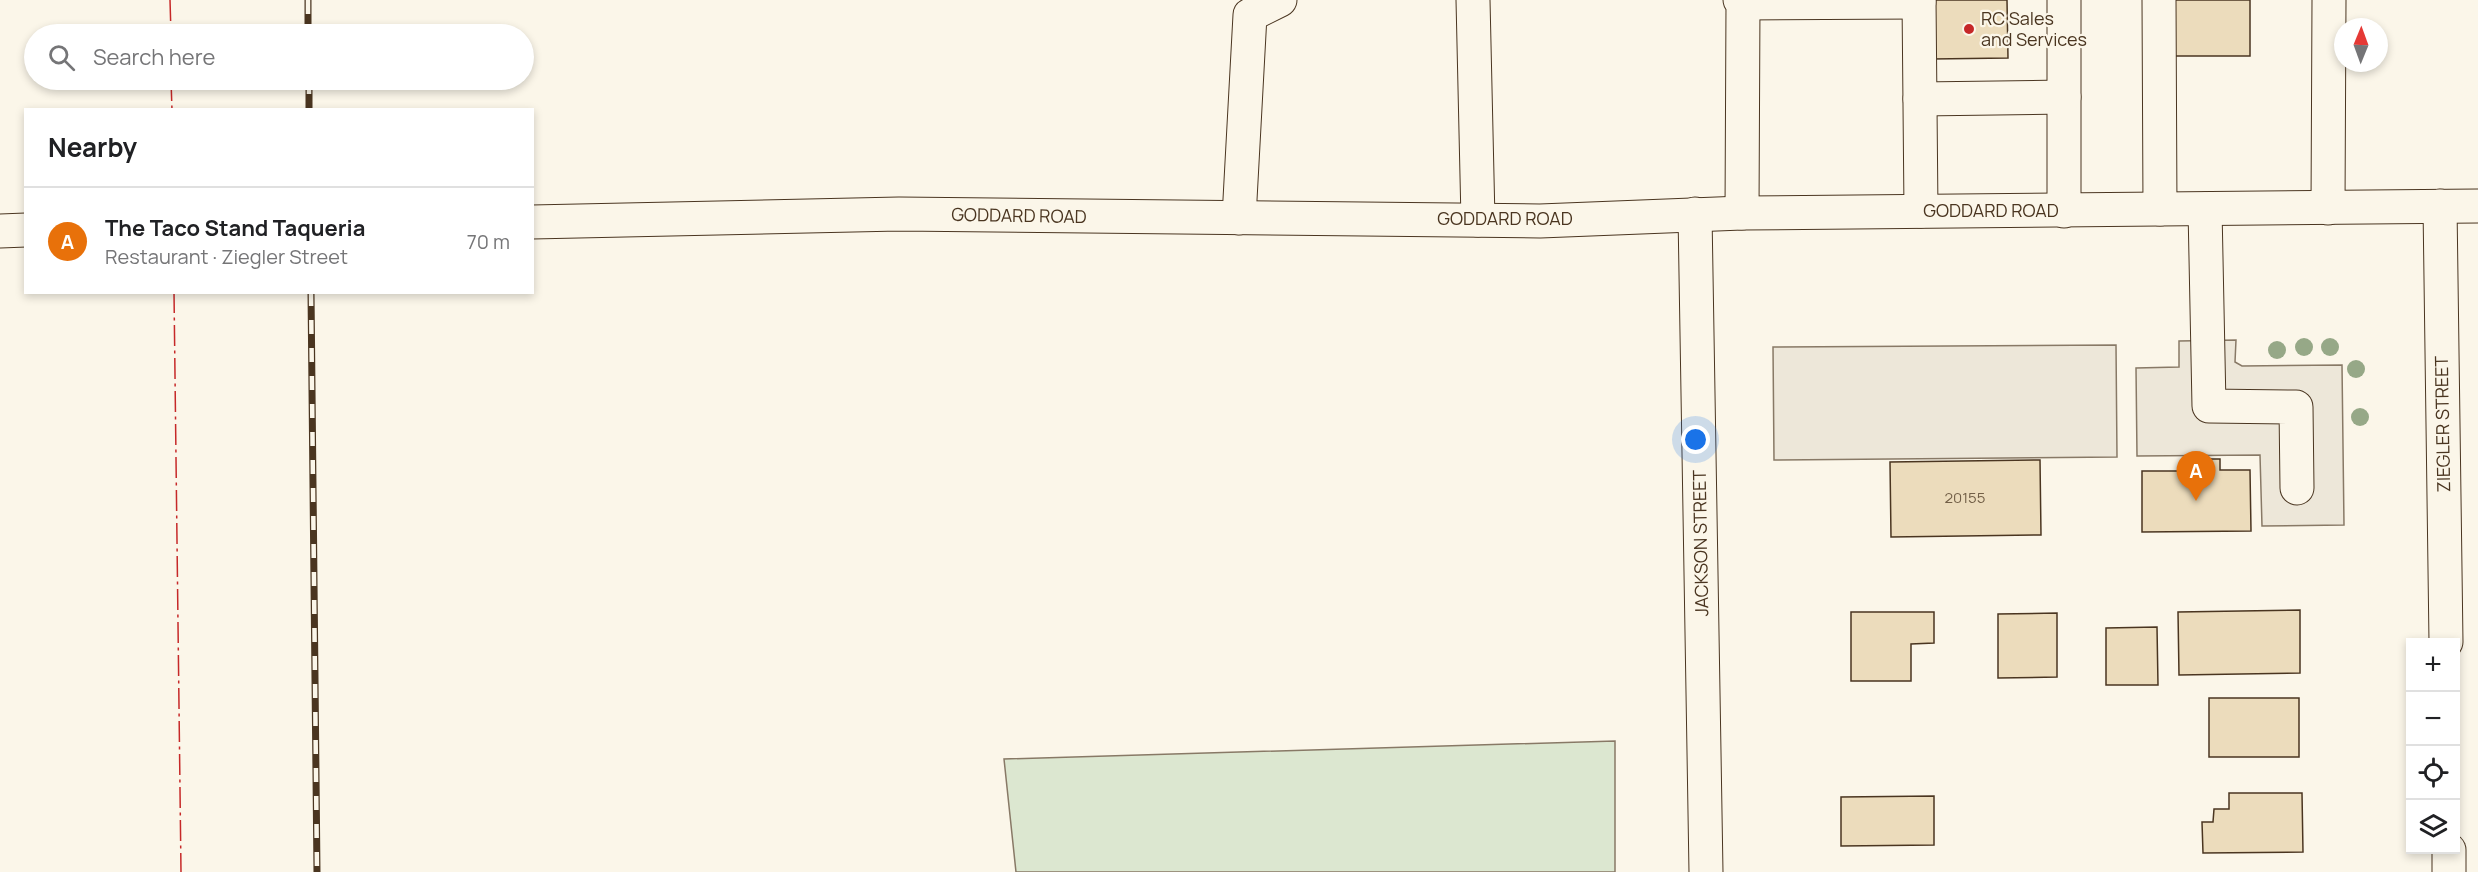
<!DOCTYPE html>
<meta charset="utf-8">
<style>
:root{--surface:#fff;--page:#f6f6f6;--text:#202124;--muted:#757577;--line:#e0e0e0;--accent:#1a73e8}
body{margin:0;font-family:Manrope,sans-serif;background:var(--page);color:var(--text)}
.controls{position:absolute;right:18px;bottom:18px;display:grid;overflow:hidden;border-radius:0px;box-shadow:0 3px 9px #0003}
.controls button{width:54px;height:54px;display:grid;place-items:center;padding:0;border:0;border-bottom:2px solid var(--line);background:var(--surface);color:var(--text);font:30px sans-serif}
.compass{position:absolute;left:2334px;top:18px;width:54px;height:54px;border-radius:50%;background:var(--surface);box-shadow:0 3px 9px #0003;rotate:1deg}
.you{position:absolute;left:1696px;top:440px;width:21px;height:21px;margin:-15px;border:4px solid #fff;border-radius:50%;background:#1a73e8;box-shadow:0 0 0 9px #1a73e833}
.badge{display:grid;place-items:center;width:39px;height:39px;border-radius:50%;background:var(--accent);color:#fff;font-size:20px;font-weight:700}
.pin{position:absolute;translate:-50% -50px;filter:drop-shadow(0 2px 3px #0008)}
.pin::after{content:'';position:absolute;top:32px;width:21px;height:18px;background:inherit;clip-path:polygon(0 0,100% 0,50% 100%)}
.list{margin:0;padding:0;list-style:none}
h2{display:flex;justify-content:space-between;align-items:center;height:78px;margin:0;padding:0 24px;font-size:26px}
h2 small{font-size:20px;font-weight:400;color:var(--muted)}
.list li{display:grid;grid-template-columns:39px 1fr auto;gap:18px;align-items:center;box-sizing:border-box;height:108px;padding:0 24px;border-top:2px solid var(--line)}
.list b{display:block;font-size:22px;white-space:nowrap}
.list p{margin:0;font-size:20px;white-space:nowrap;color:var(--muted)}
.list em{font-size:20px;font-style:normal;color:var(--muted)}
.icon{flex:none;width:33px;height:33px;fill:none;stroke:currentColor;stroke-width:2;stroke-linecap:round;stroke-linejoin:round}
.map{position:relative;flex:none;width:2478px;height:872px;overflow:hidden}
.search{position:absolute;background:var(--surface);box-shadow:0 3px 9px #0003;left:24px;top:24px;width:510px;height:66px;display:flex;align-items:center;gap:15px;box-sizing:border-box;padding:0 21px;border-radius:33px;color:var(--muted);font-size:22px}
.panel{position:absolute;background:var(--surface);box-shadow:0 3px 9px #0003;left:24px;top:108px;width:510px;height:186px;border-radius:0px}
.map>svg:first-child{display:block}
</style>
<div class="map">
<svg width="2478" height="872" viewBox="0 0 2478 872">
<rect width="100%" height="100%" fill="#fbf6e9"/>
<polygon fill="#dce7d0" stroke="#887966" stroke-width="1.5" points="1615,741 1615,872 1016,872 1004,759"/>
<g fill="#ede7d9" stroke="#887966" stroke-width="1.5">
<polygon points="2236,340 2235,362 2242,366 2342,365 2344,525 2262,526 2260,455 2137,456 2136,368 2179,367 2179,341"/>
<polygon points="2116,345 2117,457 1774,460 1773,347"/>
</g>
<g fill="#ecdcbc" stroke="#4a3520" stroke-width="1.5">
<polygon points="1931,0 2007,0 2008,58 1932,59"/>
<polygon points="2173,0 2250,0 2250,56 2174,56"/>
<polygon points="2188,459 2220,459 2220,470 2250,470 2251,531 2142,532 2142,471 2187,471"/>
<polygon points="2040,460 2041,535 1891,537 1890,462"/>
<polygon points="2300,610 2300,673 2179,675 2178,612"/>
<polygon points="1851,612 1934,612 1934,643 1911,644 1911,681 1851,681"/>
<polygon points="2057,613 2057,677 1998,678 1998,614"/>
<polygon points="2157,627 2158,685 2106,685 2106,628"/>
<rect x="2209" y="698" width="90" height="59"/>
<polygon points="2229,793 2302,793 2303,852 2203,853 2202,822 2213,822 2214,809 2229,809"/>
<polygon points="1934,796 1934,845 1841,846 1841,797"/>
</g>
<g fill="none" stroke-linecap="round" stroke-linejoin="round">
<g stroke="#4a3520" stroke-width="35">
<g id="minor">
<polyline points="1473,0 1478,220"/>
<polyline points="1740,0 1743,3 1742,213"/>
<polyline points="1919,0 1921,211"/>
<polyline points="2064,0 2064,211"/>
<polyline points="2159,0 2160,209"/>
<polyline points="1743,3 1919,2"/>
<polyline points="1920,99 2064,97"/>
<polyline points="2440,206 2446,642"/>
<polyline points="2328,208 2329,0"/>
<polyline points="2205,209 2209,406 2296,407 2297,488"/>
<polyline points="1695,214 1706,872"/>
<polyline points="1239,218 1250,15 1280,0"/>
<polyline points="2449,850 2449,872"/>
</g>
</g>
<g stroke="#4a3520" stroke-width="35">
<g id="major">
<polyline points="532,222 899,214 1540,221 1742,213 2478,206"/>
<polyline points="0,231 26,230"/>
</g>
</g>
<use href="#minor" stroke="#fbf6e9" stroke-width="33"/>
<use href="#major" stroke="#fbf6e9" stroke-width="33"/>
<g stroke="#4a3520" stroke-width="7">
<g id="rail">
<polyline points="308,0 308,34"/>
<polyline points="309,80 309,110"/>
<polyline points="311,292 317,872"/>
</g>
</g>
<use href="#rail" stroke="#fbf6e9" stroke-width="4.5" stroke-dasharray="14" stroke-linecap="butt"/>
<g stroke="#c62828" stroke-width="1.5" stroke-dasharray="21 4.5 3 4.5" stroke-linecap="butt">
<polyline points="170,0 171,34"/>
<polyline points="171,80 172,110"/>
<polyline points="174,292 181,872"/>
</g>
</g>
<g fill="#96a887">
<circle cx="2304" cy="347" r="9"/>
<circle cx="2330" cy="347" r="9"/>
<circle cx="2277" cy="350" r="9"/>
<circle cx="2356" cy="369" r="9"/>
<circle cx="2360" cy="417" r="9"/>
</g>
<circle fill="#c62828" stroke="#fbf6e9" stroke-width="2" cx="1969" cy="29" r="6"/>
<g text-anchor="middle" stroke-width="4.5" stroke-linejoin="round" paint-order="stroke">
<g font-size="15" fill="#725f47">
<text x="1965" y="503">20155</text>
</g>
<g font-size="18" fill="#4a3520" stroke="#fbf6e9" text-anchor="start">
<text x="1981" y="25">RC Sales<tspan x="1981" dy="21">and Services</tspan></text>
</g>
<g font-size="18" fill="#4a3520" stroke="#fbf6e9">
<text x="1991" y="217">GODDARD ROAD</text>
<text transform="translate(1019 216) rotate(1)" y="6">GODDARD ROAD</text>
<text x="1505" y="225">GODDARD ROAD</text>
<text transform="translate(2443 424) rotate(-91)" y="6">ZIEGLER STREET</text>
<text transform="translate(1701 543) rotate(-91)" y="6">JACKSON STREET</text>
</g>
</g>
</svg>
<div class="controls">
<button>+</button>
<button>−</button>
<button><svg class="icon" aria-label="locate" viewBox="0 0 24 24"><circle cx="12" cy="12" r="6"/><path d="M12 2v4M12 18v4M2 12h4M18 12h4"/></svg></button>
<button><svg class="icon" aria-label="layers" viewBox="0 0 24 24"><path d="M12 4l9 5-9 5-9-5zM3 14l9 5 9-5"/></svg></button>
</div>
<svg class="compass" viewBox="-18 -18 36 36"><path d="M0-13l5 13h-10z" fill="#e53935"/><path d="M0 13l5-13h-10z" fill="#757577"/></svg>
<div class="you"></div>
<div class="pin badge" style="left:2196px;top:501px;background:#e8710a">A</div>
<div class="search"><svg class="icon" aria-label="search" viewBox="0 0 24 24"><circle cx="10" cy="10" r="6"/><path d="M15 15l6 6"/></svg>Search here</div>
<section class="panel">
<h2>Nearby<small></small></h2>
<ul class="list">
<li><span class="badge" style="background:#e8710a">A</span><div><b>The Taco Stand Taqueria</b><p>Restaurant · Ziegler Street</p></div><em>70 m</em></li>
</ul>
</section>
</div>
